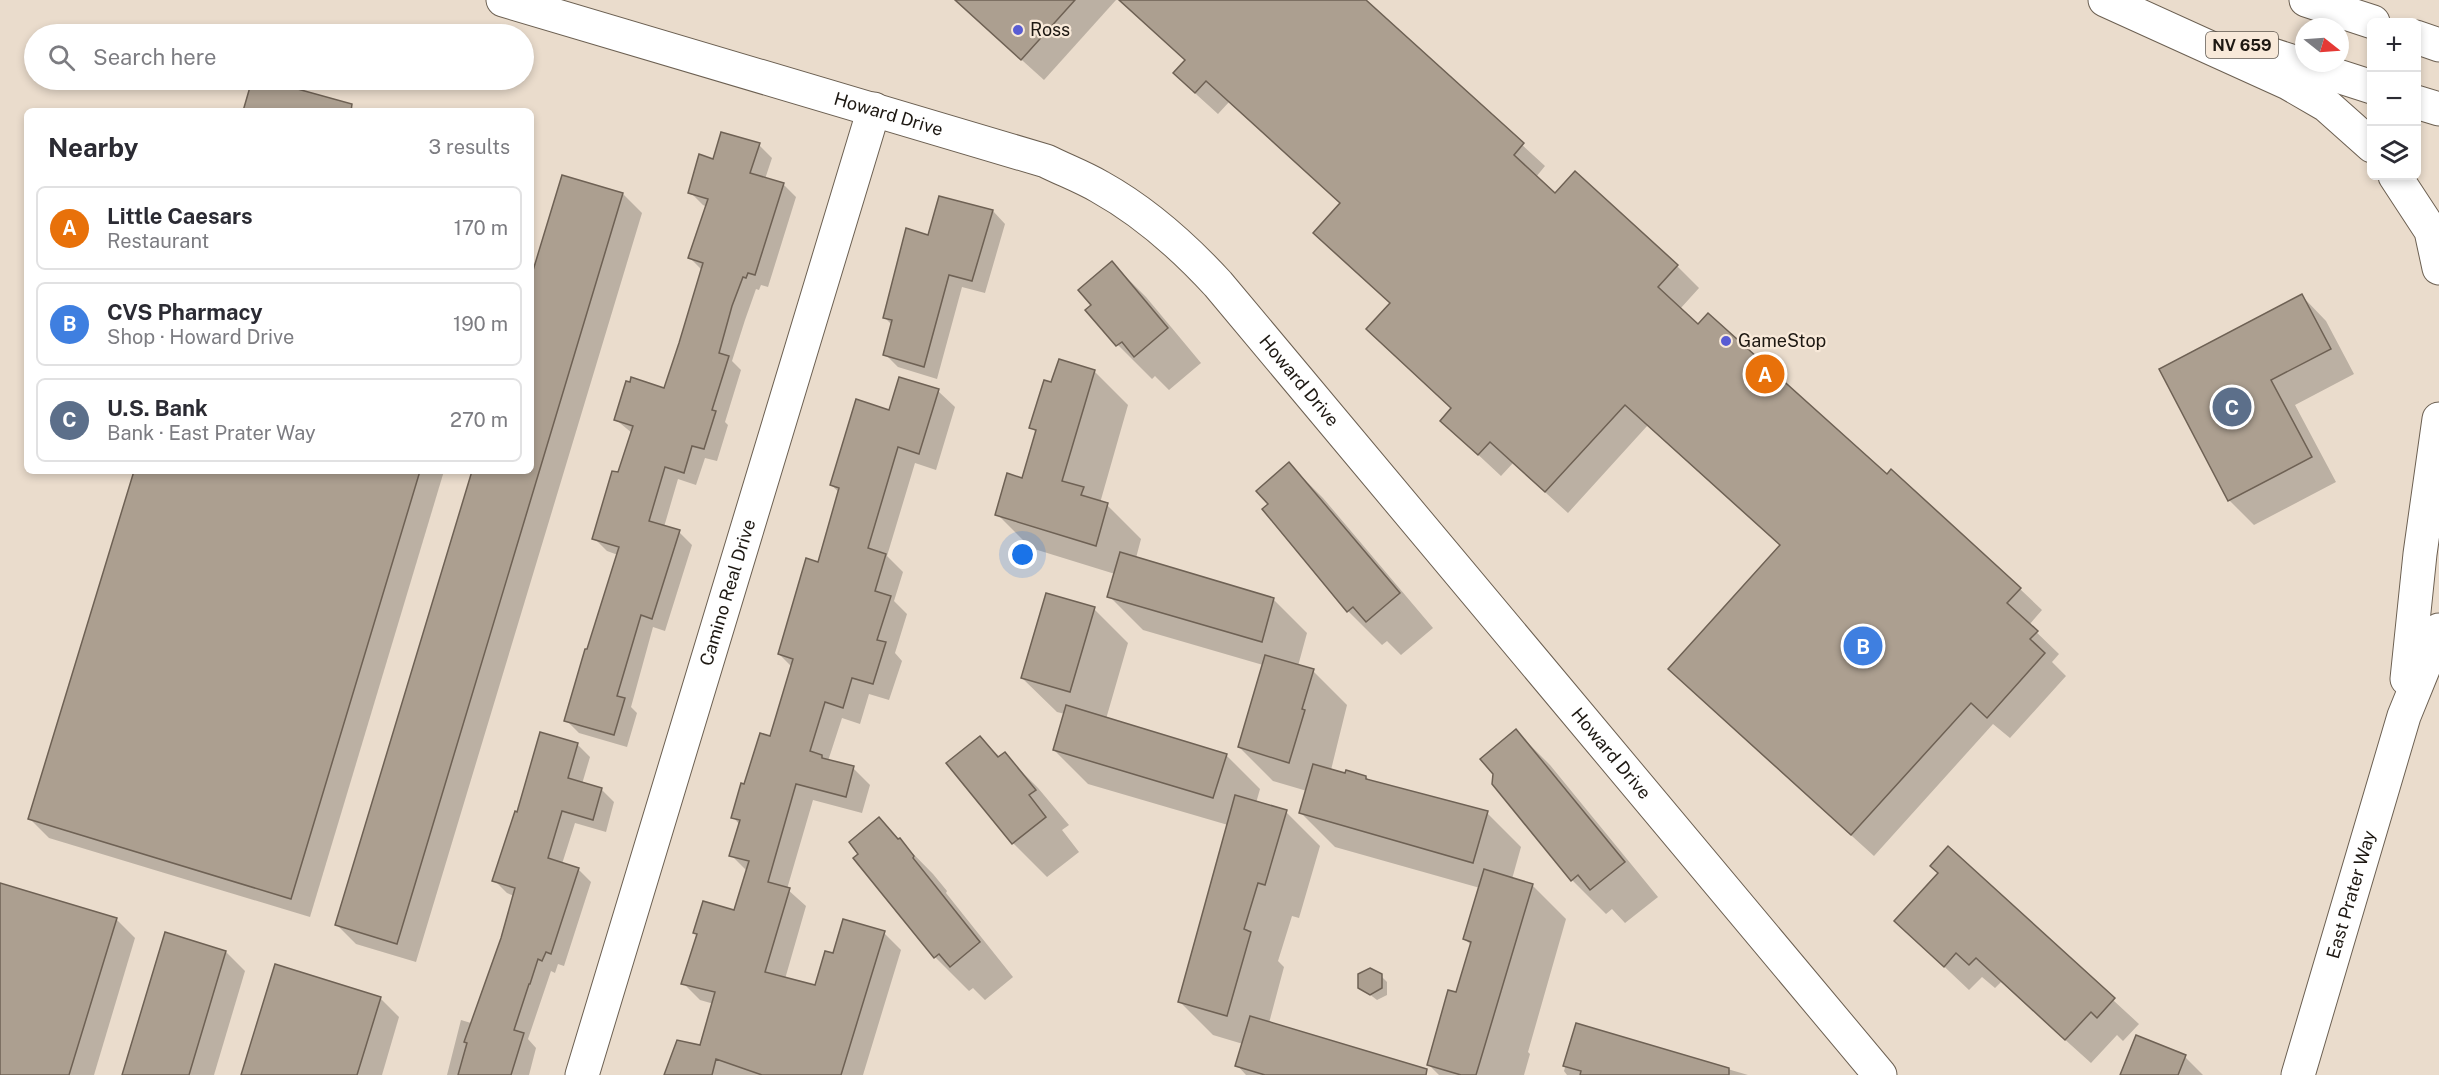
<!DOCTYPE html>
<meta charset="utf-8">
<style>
:root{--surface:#fff;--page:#f2f2f3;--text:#2b2b33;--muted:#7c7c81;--line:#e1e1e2;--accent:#595cd3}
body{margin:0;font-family:"Public Sans",sans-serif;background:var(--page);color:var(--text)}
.controls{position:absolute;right:18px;top:18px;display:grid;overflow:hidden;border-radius:9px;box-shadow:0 3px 9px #0003}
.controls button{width:54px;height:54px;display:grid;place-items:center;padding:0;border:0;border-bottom:2px solid var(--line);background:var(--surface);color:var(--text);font:30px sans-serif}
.compass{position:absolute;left:2295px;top:18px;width:54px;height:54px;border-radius:50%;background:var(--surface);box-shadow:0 3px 9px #0003;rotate:107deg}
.you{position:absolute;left:1023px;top:555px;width:21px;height:21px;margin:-15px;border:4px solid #fff;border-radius:50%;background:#1a73e8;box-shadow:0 0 0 9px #1a73e833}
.badge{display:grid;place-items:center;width:39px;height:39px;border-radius:50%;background:var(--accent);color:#fff;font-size:20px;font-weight:700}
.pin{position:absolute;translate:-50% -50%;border:3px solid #fff;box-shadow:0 2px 6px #0006}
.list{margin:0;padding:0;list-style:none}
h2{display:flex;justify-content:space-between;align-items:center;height:78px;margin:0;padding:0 24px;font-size:26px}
h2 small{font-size:20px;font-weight:400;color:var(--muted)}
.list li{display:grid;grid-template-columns:39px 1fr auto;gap:18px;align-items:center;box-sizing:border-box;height:84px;margin:0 12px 12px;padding:0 12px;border:2px solid var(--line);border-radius:9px}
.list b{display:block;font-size:22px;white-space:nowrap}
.list p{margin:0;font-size:20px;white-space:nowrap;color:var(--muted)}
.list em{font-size:20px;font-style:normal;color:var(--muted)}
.icon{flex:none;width:33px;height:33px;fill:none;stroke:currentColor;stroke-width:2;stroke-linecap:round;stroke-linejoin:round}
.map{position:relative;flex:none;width:2439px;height:1075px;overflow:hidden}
.search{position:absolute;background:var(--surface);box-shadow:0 3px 9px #0003;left:24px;top:24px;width:510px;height:66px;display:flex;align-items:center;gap:15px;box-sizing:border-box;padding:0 21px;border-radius:33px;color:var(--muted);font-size:22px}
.panel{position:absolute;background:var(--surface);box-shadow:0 3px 9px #0003;left:24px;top:108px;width:510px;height:366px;border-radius:9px}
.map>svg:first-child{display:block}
</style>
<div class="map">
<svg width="2439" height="1075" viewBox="0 0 2439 1075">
<rect width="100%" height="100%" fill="#eadccc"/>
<g fill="#0003">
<polygon points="955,0 1116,0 1044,80"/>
<polygon points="1119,0 1364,0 1545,166 1536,177 1555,195 1575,173 1677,266 1699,288 1680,309 1699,326 1887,476 1891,471 2020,589 2042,610 2029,625 2059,654 2052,662 2066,676 2010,738 1993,724 1874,856 1692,691 1781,546 1648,425 1568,513 1513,463 1501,476 1442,421 1453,409 1391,304 1315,233 1341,204 1229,102 1218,114 1197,95 1175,73 1186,61"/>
<polygon points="254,80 314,95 317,97 363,111 244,111"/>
<polygon points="759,145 772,158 765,179 784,185 796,197 768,287 761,285 759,290 756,289 745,320 732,361 741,370 725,422 728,425 717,461 705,458 696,485 678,479 664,527 679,532 692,545 665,631 653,627 631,707 637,713 627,747 579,733 566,720 618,555 607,551 594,538 619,474 632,433 615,419 665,390 702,270 690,258 707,207 703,205 690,192 714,160"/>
<polygon points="563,176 623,194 642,213 416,962 356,944 337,925 474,471 531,471 531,282"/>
<polygon points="993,211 1005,224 985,293 962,287 937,379 898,367 885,354 892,325 884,317 929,237"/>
<polygon points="1112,263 1146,297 1201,363 1169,390 1155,376 1152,379 1118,345 1087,310 1093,305"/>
<polygon points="2302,296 2326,321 2354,374 2295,405 2336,482 2254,525 2229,500 2161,370"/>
<polygon points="1094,371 1128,405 1100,503 1107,505 1141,539 1136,558 1273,599 1307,633 1298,666 1313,671 1347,705 1331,770 1366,777 1371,782 1487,813 1521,847 1512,879 1532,885 1566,919 1528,1052 1530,1054 1524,1075 1439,1075 1428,1064 1457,994 1471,945 1465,939 1480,888 1335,847 1301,813 1307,791 1273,781 1239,747 1263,665 1143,630 1109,596 1115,574 1031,548 997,514 1023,479 1037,433 1031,427 1052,384"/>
<polygon points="938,391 955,407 936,470 915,463 887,556 903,572 894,601 907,614 895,653 902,661 889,700 869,694 860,724 842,718 828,761 853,768 870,785 862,813 813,800 787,889 806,906 785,979 816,987 834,955 884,933 901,950 863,1075 657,1075 666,1075 701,1047 714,1004 700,1000 683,983 698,936 695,933 735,912 747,871 731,855 740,825 733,817 745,785 771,738 792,667 779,654 819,564 840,493 831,485 890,412"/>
<polygon points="1289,464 1323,498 1433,628 1401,655 1387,641 1382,645 1348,611 1264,509 1270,505"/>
<polygon points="135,471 444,471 310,917 49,838 30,819"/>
<polygon points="1094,609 1128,643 1106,719 1226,755 1260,789 1256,803 1286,812 1320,846 1299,918 1292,916 1278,961 1284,967 1269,1023 1422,1075 1246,1075 1237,1065 1243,1044 1213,1035 1179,1001 1228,825 1088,784 1054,750 1065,714 1057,712 1022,678"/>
<polygon points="1516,731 1550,765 1658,897 1625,923 1612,909 1606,914 1572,880"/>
<polygon points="980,738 1000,757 1004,754 1038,788 1069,825 1062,830 1079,852 1047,877 1013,843"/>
<polygon points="577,744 590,757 582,784 601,789 614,802 606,832 575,823 562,864 578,869 591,882 564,966 558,964 555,973 551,971 528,1039 536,1048 529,1075 447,1075 461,1020 471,1023 502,938 514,896 507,893 494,880 518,814"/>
<polygon points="879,819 933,874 947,891 946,893 1013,977 985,1000 973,988 969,991 935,957 860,854"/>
<polygon points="1948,848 2139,1024 2123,1041 2117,1035 2091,1063 2001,982 1995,988 1982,977 1969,990 1896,921 1939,873"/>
<polygon points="0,900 116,919 135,938 94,1075 0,1075"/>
<polygon points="226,952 245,971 214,1075 123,1075"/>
<polygon points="1381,976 1387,982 1387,995 1377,1000 1360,987"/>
<polygon points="380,998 399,1017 382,1075 243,1075"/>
<polygon points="1577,1025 1748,1075 1567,1075 1564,1071"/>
<polygon points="2185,1057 2203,1075 2122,1075"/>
</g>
<g fill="#ac9f90" stroke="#6e6154" stroke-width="1.5">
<polygon points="955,0 1075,0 1021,60"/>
<polygon points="1119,0 1366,0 1524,143 1514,155 1555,193 1575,171 1678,265 1658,287 1698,324 1708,313 1887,474 1891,469 2021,588 2007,603 2038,631 2030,639 2045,653 1987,718 1971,703 1851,835 1668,669 1780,545 1625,405 1545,492 1490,442 1478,455 1440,421 1451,408 1366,329 1390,303 1313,233 1340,203 1206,81 1195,93 1173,73 1185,60"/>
<polygon points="252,80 265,80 352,104 351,111 243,111"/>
<polygon points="721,132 760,143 750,173 784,183 755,275 748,273 746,278 743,277 732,306 719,353 729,356 712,410 716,411 704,449 692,446 684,473 665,467 649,521 680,530 652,619 641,615 617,696 625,698 614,735 564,721 585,649 587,649 619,547 592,539 612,471 618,472 633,426 614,420 626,381 630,382 631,377 664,388 679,343 703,263 688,258 708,199 688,193 699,154 713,159"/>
<polygon points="562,175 623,193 397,944 335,925 472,471 531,471 531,277"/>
<polygon points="939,196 993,210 972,281 949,275 924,367 883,355 892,320 883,318 906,228 928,235"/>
<polygon points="1112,261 1168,328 1134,357 1122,342 1116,346 1085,310 1091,305 1078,290"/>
<polygon points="2302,294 2331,349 2271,380 2312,457 2228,501 2159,369"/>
<polygon points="1059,359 1095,370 1062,481 1084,487 1081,495 1108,503 1096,546 995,515 1007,473 1022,478 1036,430 1029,428 1044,380 1051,382"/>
<polygon points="899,377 939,389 919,454 898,447 868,548 886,554 875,591 891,596 877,640 886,642 873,684 852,678 843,708 825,702 810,751 822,755 822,758 854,766 846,797 796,784 768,882 790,888 765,972 815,985 825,951 833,953 843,919 885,931 841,1075 762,1075 716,1059 712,1075 664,1075 677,1040 700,1045 715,992 681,984 697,934 693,933 703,901 734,910 749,861 729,856 740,820 731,818 741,783 744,784 760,733 770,736 793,659 778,654 806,558 818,562 839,488 830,485 856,399 889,410"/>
<polygon points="1289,462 1400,593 1366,622 1353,607 1347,612 1262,509 1268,504 1256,491"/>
<polygon points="134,471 420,471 291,899 28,819"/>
<polygon points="1120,552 1274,598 1262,642 1107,597"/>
<polygon points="1046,593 1095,607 1070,692 1021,678"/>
<polygon points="1265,655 1314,669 1302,709 1305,710 1289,763 1238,747"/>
<polygon points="1066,705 1227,754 1213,798 1053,750"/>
<polygon points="1516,729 1625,862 1590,890 1578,875 1571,881 1492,784 1493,774 1480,759"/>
<polygon points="540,732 578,743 568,778 602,788 593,820 562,811 548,858 579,868 551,954 546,952 542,961 538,959 530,984 529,984 514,1030 524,1033 511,1075 458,1075 467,1043 464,1042 501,938 515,888 492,881 515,811 517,812"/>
<polygon points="980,736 998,757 1005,752 1036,790 1029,795 1046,817 1012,844 946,763"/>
<polygon points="1313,764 1345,773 1346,770 1366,776 1366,779 1488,811 1473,863 1299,813"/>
<polygon points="1235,795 1287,810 1265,885 1258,883 1244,929 1251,932 1227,1016 1178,1002"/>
<polygon points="879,817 898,839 900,838 914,856 913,858 980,942 950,967 939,954 934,958 853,858 858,854 849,842"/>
<polygon points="1948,846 2115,998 2097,1018 2091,1012 2065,1040 1976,958 1969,965 1956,953 1944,967 1894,921 1938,873 1930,866"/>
<polygon points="1484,869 1533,884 1476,1075 1461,1075 1427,1065 1448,990 1456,992 1471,942 1463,939"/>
<polygon points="0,883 117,918 69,1075 0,1075"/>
<polygon points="165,932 226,951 189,1075 122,1075"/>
<polygon points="275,964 381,997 357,1075 241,1075"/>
<polygon points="1370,968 1382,974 1382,988 1370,995 1358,988 1358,974"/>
<polygon points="1250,1016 1427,1069 1426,1075 1265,1075 1235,1066"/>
<polygon points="1576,1023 1729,1068 1729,1075 1580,1075 1581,1071 1563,1066"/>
<polygon points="2136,1035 2186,1055 2178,1075 2120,1075"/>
</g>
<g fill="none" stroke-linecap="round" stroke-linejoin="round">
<g stroke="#6c6052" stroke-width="35">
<g id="minor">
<path id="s1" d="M 503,0 L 1046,161 C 1064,170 1083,177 1100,187 C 1145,212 1183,246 1218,284 L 1880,1075"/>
<path id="s2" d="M 582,1075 L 874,109"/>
</g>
</g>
<g stroke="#6c6052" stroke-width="35">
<g id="major">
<polyline points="2105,0 2288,83 2326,105 2372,146"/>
<polyline points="2306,0 2373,22"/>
<polyline points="2416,37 2439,45"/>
<polyline points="2260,51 2372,87"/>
<polyline points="2416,102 2439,109"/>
<polyline points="2395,176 2431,231 2439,268"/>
<polyline points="2407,679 2420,554 2439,419"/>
<path id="s3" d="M 2298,1075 L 2404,716 L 2439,630"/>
</g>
</g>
<use href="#minor" stroke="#fff" stroke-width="33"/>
<use href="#major" stroke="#fff" stroke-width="33"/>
</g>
<g fill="#595cd3" stroke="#f8e9d9" stroke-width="2">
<circle cx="1018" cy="30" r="6"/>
<circle cx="1726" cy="341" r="6"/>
</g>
<g text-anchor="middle" stroke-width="4.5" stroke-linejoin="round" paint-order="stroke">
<rect fill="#f8e9d9" stroke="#5f574e" stroke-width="1.5" x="2206" y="32" width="72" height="26" rx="4.5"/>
<g font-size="16" font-weight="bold" fill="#1d1812">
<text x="2242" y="51">NV 659</text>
</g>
<g font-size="18" fill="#1d1812" stroke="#f8e9d9" text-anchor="start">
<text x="1030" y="36">Ross</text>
<text x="1738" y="347">GameStop</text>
</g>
<g font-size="18" fill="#1d1812" stroke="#f8e9d9">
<text dy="6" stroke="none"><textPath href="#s1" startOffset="402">Howard Drive</textPath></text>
<text dy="6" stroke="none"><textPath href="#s1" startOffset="906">Howard Drive</textPath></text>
<text dy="6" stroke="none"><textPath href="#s2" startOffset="504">Camino Real Drive</textPath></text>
<text dy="6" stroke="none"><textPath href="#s1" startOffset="1392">Howard Drive</textPath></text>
<text dy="6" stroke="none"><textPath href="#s3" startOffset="188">East Prater Way</textPath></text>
</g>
</g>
</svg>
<div class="controls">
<button>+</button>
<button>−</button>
<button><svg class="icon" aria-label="layers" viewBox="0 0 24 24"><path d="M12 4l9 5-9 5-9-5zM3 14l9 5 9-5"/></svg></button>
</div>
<svg class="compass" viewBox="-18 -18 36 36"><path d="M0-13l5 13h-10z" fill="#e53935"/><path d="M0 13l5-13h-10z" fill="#7c7c81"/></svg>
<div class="you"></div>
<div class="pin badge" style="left:1765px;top:374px;background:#e8710a">A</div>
<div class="pin badge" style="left:1863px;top:646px;background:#3f7fe0">B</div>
<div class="pin badge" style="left:2232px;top:407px;background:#5c6f8a">C</div>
<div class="search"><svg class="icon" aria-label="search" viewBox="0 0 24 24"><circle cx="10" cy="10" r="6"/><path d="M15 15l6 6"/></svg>Search here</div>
<section class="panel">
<h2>Nearby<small>3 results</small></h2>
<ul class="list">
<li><span class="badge" style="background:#e8710a">A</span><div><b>Little Caesars</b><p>Restaurant</p></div><em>170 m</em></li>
<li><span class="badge" style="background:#3f7fe0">B</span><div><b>CVS Pharmacy</b><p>Shop · Howard Drive</p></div><em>190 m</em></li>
<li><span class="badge" style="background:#5c6f8a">C</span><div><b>U.S. Bank</b><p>Bank · East Prater Way</p></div><em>270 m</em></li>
</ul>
</section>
</div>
